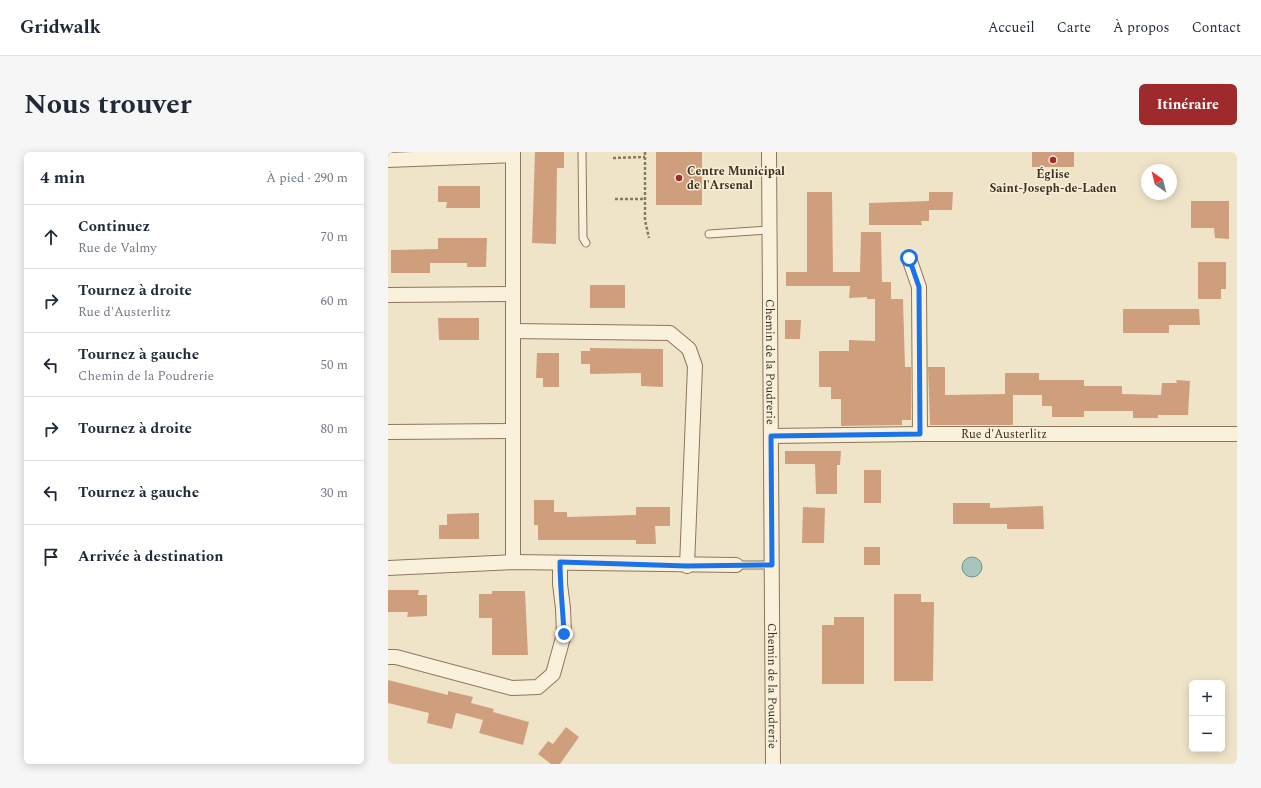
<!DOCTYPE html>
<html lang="fr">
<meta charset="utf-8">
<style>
:root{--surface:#fff;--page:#f6f6f7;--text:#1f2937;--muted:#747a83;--line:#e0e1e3;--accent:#9e2a2b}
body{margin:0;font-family:Spectral,serif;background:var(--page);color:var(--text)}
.controls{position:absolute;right:12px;bottom:12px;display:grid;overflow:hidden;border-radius:6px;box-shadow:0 2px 10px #0003}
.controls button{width:36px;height:36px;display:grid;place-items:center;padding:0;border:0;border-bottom:1px solid var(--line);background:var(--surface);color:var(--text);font:20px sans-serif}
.compass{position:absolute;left:753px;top:12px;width:36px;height:36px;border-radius:50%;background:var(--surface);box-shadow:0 2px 10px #0003;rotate:325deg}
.stop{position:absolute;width:12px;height:12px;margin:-9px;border:3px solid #1a73e8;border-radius:50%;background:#fff}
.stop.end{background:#1a73e8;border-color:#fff;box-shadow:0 1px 4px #0008}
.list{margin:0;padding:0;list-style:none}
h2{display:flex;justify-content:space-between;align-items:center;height:52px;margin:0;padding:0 16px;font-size:17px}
h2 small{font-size:13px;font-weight:400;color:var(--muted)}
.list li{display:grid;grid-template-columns:26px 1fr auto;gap:12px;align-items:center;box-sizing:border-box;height:64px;padding:0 16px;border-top:1px solid var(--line)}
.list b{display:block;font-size:15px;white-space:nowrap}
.list p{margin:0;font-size:13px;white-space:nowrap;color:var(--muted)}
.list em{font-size:13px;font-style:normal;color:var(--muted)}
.icon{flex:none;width:22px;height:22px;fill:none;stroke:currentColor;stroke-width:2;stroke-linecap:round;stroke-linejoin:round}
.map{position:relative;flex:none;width:849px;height:612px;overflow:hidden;border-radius:6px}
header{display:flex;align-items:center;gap:24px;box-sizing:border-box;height:56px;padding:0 20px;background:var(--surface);border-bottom:1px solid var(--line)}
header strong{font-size:19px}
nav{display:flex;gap:22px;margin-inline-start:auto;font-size:14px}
.intro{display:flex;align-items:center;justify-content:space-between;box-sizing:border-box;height:96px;padding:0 24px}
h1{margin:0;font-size:28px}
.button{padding:10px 18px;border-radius:6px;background:var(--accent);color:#fff;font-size:14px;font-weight:700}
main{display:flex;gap:24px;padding:0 24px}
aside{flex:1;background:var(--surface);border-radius:6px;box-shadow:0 2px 10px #0003}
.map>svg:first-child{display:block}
</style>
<header>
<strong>Gridwalk</strong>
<nav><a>Accueil</a><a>Carte</a><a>À propos</a><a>Contact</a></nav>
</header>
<div class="intro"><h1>Nous trouver</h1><a class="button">Itinéraire</a></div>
<main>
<aside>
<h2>4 min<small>À pied · 290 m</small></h2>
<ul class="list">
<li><svg class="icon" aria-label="ahead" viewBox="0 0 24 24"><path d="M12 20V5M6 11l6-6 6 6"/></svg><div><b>Continuez</b><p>Rue de Valmy</p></div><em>70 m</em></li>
<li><svg class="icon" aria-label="right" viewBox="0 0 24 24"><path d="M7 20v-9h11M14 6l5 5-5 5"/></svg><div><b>Tournez à droite</b><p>Rue d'Austerlitz</p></div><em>60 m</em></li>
<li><svg class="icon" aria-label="left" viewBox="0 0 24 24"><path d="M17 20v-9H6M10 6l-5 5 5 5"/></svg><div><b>Tournez à gauche</b><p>Chemin de la Poudrerie</p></div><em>50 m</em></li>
<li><svg class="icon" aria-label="right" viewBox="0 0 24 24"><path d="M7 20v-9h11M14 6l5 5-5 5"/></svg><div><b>Tournez à droite</b></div><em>80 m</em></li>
<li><svg class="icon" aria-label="left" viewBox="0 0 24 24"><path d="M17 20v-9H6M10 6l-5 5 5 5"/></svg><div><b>Tournez à gauche</b></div><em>30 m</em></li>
<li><svg class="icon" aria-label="arrive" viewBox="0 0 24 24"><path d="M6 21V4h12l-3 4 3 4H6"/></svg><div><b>Arrivée à destination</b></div></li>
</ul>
</aside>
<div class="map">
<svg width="849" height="612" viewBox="0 0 849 612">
<rect width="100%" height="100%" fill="#f0e4c8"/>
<circle fill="#a9c4bc" stroke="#6f938a" cx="584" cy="415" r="10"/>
<g fill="#cf9f7d">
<polygon points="147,0 176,0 176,16 169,16 168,92 144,91"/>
<rect x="268" y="0" width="46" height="53"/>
<rect x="644" y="0" width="42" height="15"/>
<polygon points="50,34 92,34 92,56 58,56 59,50 50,50"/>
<polygon points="419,40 444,40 445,120 472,120 473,80 493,80 494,130 503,130 503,147 515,147 517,215 523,215 523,268 514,268 514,273 453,274 453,247 443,247 443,235 431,235 431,199 461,199 461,188 487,189 487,147 479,147 479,145 461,146 462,134 398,134 398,120 419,120"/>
<polygon points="541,40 565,40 564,58 541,58 541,53 541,69 533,69 534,73 481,73 481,51 541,49"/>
<polygon points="803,49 841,49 841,87 827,86 826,76 803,76"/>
<polygon points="50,86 99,86 98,115 79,115 79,111 42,111 42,121 3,121 3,98 50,97"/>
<polygon points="810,110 838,110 838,137 833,137 833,147 810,147"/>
<rect x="202" y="133" width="35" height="23"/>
<polygon points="735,157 811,157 812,173 781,173 781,181 735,181"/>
<polygon points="50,166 91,166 91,188 51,188"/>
<polygon points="397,168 413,168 412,187 397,187"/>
<polygon points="202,196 275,197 275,235 253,234 253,221 202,222 202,212 193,212 193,199 202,199"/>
<polygon points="149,201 171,201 171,235 155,235 155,226 148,226"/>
<polygon points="540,215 557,215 557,243 617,242 617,221 651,221 651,228 696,228 696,234 734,234 734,242 773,243 774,231 789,231 788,228 802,229 800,263 770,263 770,266 745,266 745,259 696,259 696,265 664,265 664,254 654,254 654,243 625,243 625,273 542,273"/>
<polygon points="397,299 453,299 452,313 449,313 449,342 428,342 427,312 397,312"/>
<rect x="476" y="318" width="17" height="33"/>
<polygon points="146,348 166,348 166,360 179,360 179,365 248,363 248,355 282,355 282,374 267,374 268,392 248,392 248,388 150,388 150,373 146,373"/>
<polygon points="565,351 602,351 602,356 655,354 656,377 619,377 619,372 565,372"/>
<polygon points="415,355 437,356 436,391 414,391"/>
<polygon points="91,361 91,387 51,387 51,373 59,373 59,362"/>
<rect x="476" y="395" width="16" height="18"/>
<polygon points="0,438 31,438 30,443 39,443 39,464 19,465 20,460 0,460"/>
<polygon points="104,439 137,439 140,503 104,503 104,466 91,466 91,442 104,442"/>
<polygon points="506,442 533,442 533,450 546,450 545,529 506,529"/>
<polygon points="446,465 476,465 476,532 434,532 434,473 446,473"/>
<polygon points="0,528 60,543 60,539 85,545 83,551 106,557 105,560 141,570 135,593 91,581 95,568 68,561 64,577 39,571 41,561 0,551"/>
<polygon points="178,575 191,585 172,612 163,612 150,602 160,589 165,592"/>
</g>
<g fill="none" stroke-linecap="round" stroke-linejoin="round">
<g stroke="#8d765c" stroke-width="9">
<g id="lane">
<polyline points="194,0 195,86 198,91"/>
<polyline points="321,82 381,78"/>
<polyline points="348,413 383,413"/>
</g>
</g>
<g stroke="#8d765c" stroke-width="16">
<g id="street">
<path id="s1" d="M 381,0 L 385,612"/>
<polyline points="0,8 125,3"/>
<polyline points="521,106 531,135 532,282"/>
<polyline points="0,143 125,142"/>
<polyline points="125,179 282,181 301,197 307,214 299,414"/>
<polyline points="0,280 125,279"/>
<path id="s2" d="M 383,284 L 532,282 L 849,282"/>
<polyline points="125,410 125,0"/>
<polyline points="0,416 125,410 348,413"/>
<polyline points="0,505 8,505 124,536 150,535 165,522 176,482 175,456 172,432 172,411"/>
</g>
</g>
<g stroke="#8d765c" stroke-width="2.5" stroke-dasharray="3 2" stroke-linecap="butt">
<polyline points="257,0 257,68 261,86"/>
<polyline points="225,6 257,5"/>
<polyline points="227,47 257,47"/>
</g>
<use href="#lane" stroke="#faf1dc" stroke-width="7"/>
<use href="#street" stroke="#faf1dc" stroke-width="14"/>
</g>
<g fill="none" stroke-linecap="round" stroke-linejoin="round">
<path stroke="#1a73e8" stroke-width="5" d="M 176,482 C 175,458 172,435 172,410 L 299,414 L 384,413 L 383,284 L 532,282 L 531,135 L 521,106"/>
</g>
<g fill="#9e2a2b" stroke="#f7eed8" stroke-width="1.5">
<circle cx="665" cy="8" r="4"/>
<circle cx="291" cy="26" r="4"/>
</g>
<g text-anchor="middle" stroke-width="3" stroke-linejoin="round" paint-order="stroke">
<g font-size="12" font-weight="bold" fill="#3d2e20" stroke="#f7eed8" text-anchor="start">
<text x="299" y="23">Centre Municipal<tspan x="299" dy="14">de l'Arsenal</tspan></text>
<text x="665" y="26" text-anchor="middle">Église<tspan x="665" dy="14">Saint-Joseph-de-Laden</tspan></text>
</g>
<g font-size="12" fill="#3d2e20" stroke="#f7eed8">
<text dy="4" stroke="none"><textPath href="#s1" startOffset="210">Chemin de la Poudrerie</textPath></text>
<text dy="4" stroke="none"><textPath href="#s2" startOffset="233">Rue d'Austerlitz</textPath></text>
<text dy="4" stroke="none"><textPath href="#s1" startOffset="534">Chemin de la Poudrerie</textPath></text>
</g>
</g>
</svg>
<div class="controls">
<button>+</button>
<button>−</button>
</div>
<svg class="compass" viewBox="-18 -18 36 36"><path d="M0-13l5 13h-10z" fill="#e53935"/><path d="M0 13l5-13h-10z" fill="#747a83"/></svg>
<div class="stop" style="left:521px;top:106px"></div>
<div class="stop end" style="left:176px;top:482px"></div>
</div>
</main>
